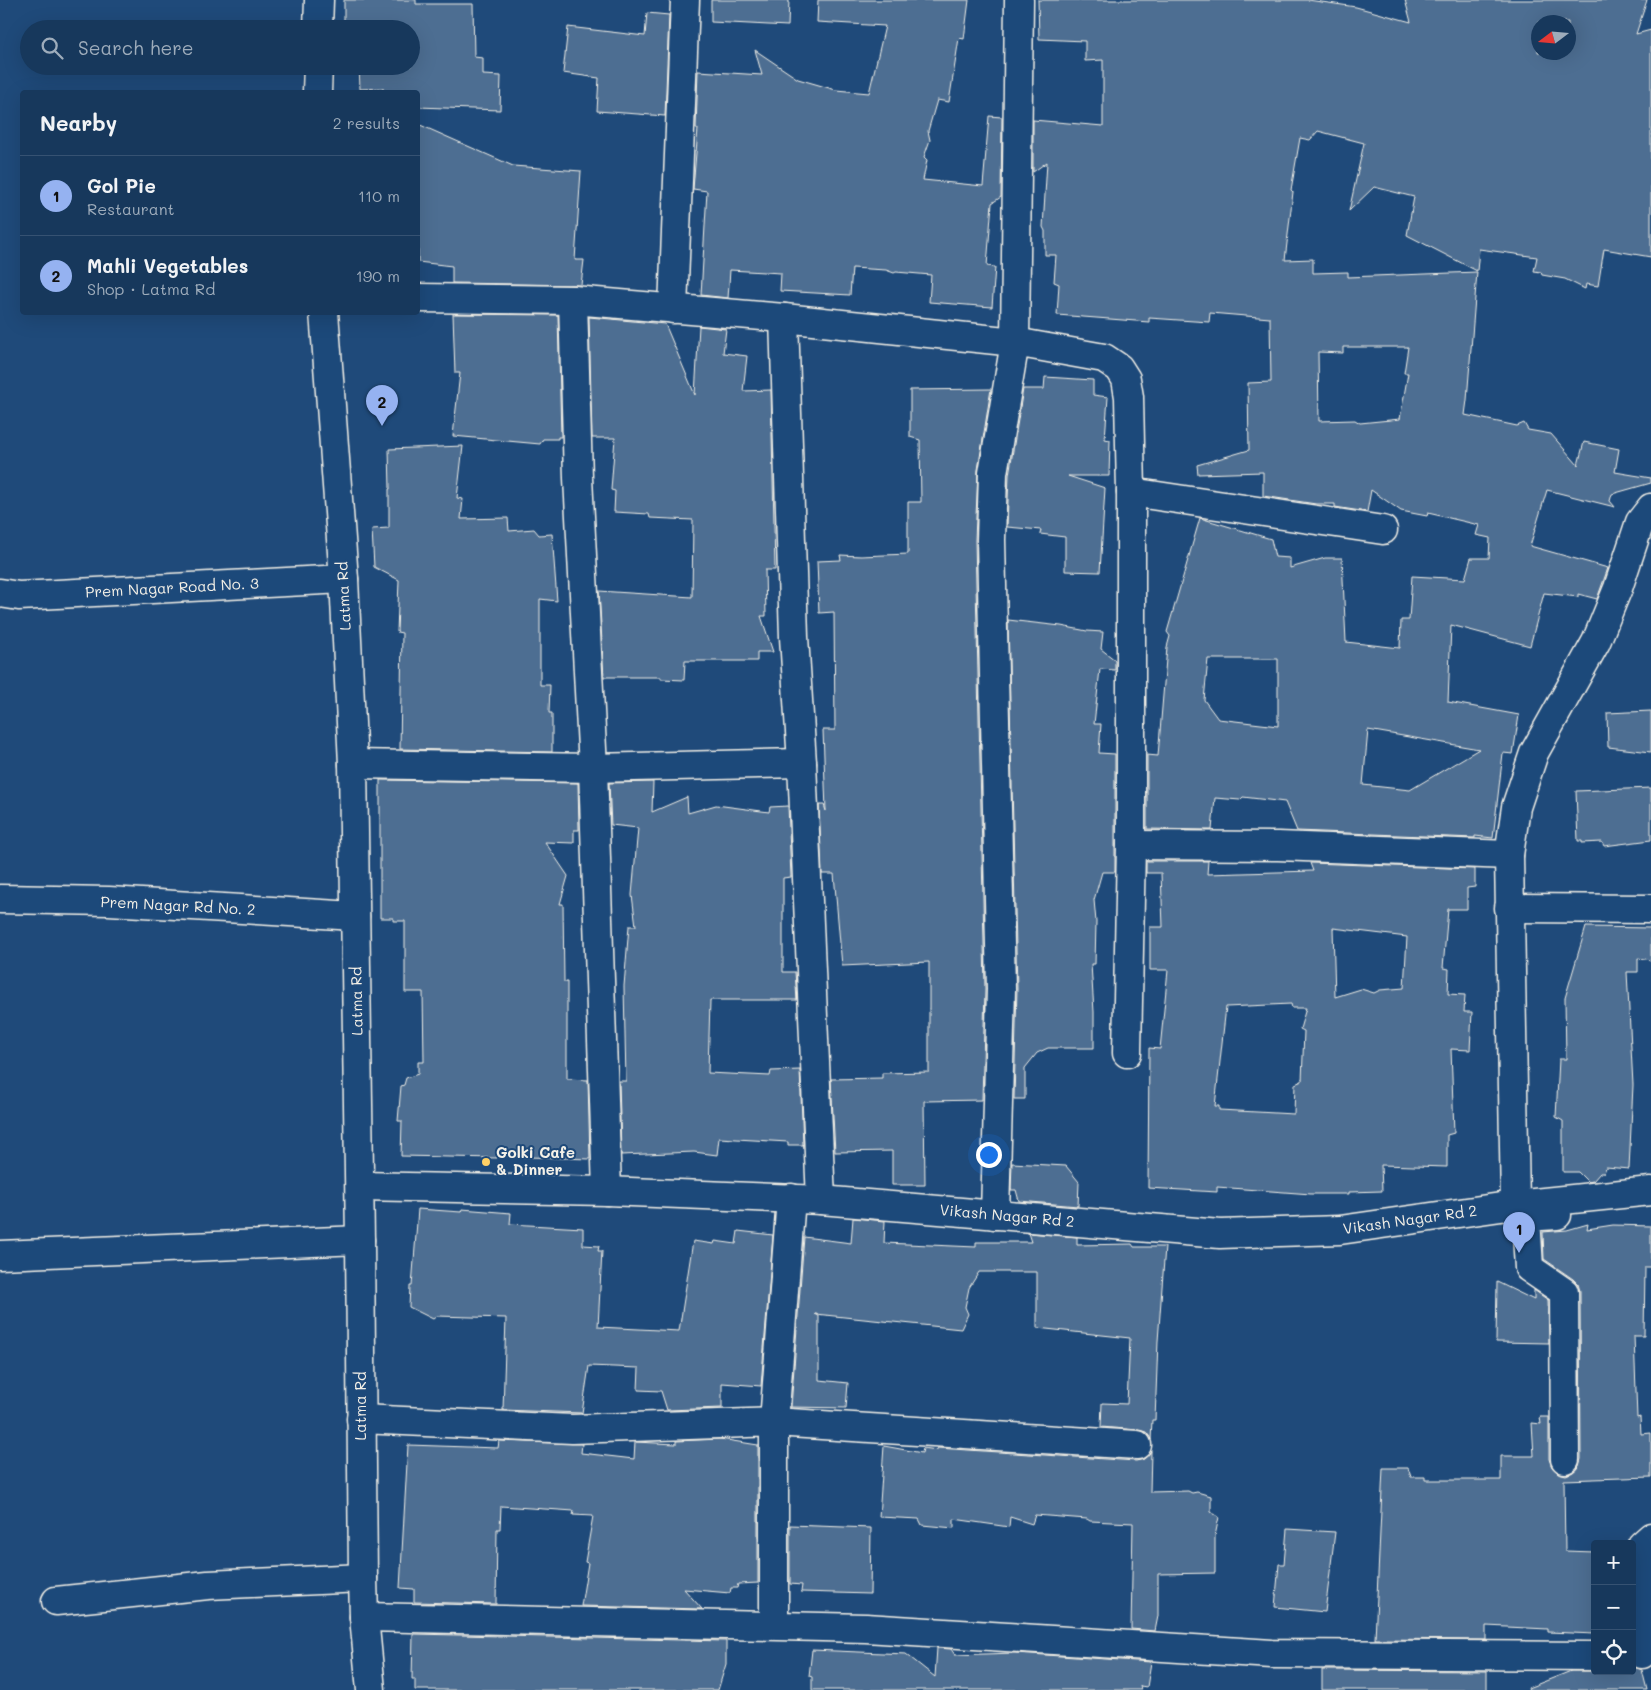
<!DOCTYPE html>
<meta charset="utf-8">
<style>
:root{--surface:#17385c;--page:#244365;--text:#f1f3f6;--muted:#9eacbb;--line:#365272;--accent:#95b2f1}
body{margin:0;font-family:Mali,sans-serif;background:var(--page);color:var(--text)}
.controls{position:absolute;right:15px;bottom:15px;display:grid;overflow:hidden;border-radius:5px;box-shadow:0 5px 20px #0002}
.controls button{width:45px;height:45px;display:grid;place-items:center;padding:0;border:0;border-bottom:1px solid var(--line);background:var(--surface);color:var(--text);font:25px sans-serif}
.compass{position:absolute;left:1531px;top:15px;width:45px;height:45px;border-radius:50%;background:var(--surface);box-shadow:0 5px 20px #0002;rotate:254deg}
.you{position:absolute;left:988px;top:1154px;width:18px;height:18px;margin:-12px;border:4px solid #fff;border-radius:50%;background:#1a73e8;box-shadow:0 0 0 8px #1a73e833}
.badge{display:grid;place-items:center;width:32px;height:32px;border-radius:50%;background:var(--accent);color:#111;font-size:16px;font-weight:700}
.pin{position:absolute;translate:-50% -41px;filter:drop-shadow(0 1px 2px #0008)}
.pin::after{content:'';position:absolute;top:26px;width:18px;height:15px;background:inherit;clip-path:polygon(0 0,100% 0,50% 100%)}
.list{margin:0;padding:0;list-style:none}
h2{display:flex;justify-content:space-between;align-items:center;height:65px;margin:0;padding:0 20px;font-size:21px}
h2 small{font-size:16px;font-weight:400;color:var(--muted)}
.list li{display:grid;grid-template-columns:32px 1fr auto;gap:15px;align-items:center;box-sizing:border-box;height:80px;padding:0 20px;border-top:1px solid var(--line)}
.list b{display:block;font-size:19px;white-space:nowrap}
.list p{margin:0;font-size:16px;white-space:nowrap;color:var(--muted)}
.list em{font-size:16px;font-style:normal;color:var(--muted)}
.icon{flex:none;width:28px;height:28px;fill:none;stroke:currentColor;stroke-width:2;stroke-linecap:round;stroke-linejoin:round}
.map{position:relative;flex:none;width:1651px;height:1690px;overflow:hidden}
.search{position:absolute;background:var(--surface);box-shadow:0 5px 20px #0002;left:20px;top:20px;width:400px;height:55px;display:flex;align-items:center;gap:12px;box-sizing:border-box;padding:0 18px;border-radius:28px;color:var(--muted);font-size:19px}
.panel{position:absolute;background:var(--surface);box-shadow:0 5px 20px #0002;left:20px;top:90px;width:400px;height:225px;border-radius:5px}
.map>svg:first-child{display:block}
</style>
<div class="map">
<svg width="1651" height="1690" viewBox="0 0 1651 1690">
<rect width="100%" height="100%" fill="#1f4a7a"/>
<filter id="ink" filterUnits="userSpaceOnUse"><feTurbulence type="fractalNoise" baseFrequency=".02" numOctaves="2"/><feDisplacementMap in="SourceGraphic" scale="10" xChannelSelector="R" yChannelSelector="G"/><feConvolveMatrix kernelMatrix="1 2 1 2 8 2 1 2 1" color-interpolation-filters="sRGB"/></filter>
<g filter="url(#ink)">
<g fill="#4d6e92" stroke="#f4f1e8" fill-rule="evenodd">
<polygon points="344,0 416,0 416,4 473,4 474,57 483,58 483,75 501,76 500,110 418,107 418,92 383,92 383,88 360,89 359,66 411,66 411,29 344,29"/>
<polygon points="711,0 789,0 788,26 711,22"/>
<polygon points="818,0 969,0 964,39 959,38 949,102 937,100 928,131 930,140 924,157 927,160 923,180 983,186 989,116 1002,117 1001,197 992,203 987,266 995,267 992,307 929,302 931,275 896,272 894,273 886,270 852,268 850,295 780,291 781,273 730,270 728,298 701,295 707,191 693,189 698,129 696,129 698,71 762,75 755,50 798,79 836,90 869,93 885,26 817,22"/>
<path d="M 1038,0 L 1308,0 L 1356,7 L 1411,22 L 1405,0 L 1647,0 L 1636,34 L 1651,30 L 1651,257 L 1604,249 L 1598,286 L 1586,284 L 1585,289 L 1565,279 L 1542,275 L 1541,272 L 1534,271 L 1537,257 L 1479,249 L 1477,271 L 1407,235 L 1414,197 L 1374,187 L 1349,211 L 1364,143 L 1318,131 L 1310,140 L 1300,138 L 1291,190 L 1293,192 L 1285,260 L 1313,259 L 1313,273 L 1348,272 L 1348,277 L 1477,272 L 1467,400 L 1465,415 L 1517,426 L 1524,423 L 1528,430 L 1551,434 L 1578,465 L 1584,442 L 1619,449 L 1615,472 L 1651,478 L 1651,483 L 1612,494 L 1610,501 L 1615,507 L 1547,490 L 1530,546 L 1608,568 L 1597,599 L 1578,594 L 1578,597 L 1544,593 L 1530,646 L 1451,625 L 1448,702 L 1519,715 L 1513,754 L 1503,753 L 1493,838 L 1475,836 L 1475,838 L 1297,831 L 1285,802 L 1243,797 L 1240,800 L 1215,798 L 1212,830 L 1147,829 L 1147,755 L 1158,756 L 1167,647 L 1170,636 L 1167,632 L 1200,518 L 1271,539 L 1275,557 L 1290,558 L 1290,568 L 1325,558 L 1342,558 L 1346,642 L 1400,648 L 1401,620 L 1409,620 L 1412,576 L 1465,579 L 1471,558 L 1489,558 L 1490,538 L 1476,535 L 1479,525 L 1428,513 L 1427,516 L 1401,511 L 1371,490 L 1367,512 L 1335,507 L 1335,504 L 1316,504 L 1263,496 L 1263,472 L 1198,474 L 1197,465 L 1249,450 L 1248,383 L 1271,382 L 1270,318 L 1210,313 L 1209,322 L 1149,318 L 1149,322 L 1057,315 L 1059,284 L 1054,282 L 1056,255 L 1045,255 L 1045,231 L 1043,227 L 1047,162 L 1033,172 L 1033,120 L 1103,126 L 1103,60 L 1085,61 L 1085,41 L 1039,39 ZM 1538,22 L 1568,22 L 1568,52 L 1538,52 ZM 1343,347 L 1408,347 L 1404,373 L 1408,373 L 1400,419 L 1360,423 L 1355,420 L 1319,421 L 1318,352 L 1343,353 ZM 1208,659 L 1278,659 L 1278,726 L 1218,719 L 1204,700 ZM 1368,730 L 1479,749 L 1410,790 L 1363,785 Z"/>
<polygon points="647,13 669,15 665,116 597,111 599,78 563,73 568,27 645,36"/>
<polygon points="418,124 513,166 581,171 575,260 584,260 581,285 452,283 452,266 418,262"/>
<polygon points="453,314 558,315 561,437 558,437 558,439 543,439 540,444 453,436 460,373 455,373"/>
<polygon points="589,317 665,324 695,395 699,326 726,329 723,353 747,356 743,391 771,390 775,570 765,570 766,616 761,616 773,652 757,652 757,661 685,661 684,680 661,679 661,677 604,677 599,591 692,597 693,520 650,518 649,514 614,512 615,491 611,490 615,438 592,438"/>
<polygon points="1045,377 1093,380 1093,395 1108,397 1105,439 1110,440 1109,476 1068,476 1105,488 1100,572 1065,571 1065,537 1040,534 1041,530 1007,527 1009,475 1023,389 1044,389"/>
<polygon points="991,389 978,470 975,540 985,989 982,1100 924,1101 925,1185 892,1185 892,1151 835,1152 831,1079 882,1078 882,1073 929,1072 929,962 842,966 834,874 822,874 819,805 824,805 826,811 823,730 835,730 834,612 819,613 817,561 841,560 840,555 861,556 908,554 908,502 921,502 920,440 910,437 910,390"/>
<polygon points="463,446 457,498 463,499 461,519 508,518 509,531 534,529 539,535 552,534 557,601 540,599 540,685 550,685 549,713 552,713 552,752 400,749 402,633 397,632 399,580 374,567 372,529 389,528 389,489 390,489 389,449"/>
<polygon points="1008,620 1061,626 1087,631 1103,632 1101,649 1115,660 1115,670 1100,669 1094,724 1101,724 1099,753 1115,754 1115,872 1102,872 1094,900 1096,922 1095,964 1091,964 1094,1012 1094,1048 1048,1048 1037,1053 1025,1068 1025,1099 1014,1099 1017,989"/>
<polygon points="1651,711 1651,752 1608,747 1607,713"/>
<polygon points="380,780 578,783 579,830 574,830 574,843 545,842 568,876 560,904 563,904 564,982 567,982 567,1079 588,1080 590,1159 497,1156 497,1158 401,1156 402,1121 398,1121 401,1086 404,1085 406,1078 418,1074 418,1062 424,1062 423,992 405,992 405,921 393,921 393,918 380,918"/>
<polygon points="653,782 652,812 687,797 688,813 716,805 769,812 770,807 788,806 791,877 783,878 783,972 795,972 797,1000 710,1000 708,1073 770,1076 771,1071 800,1070 803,1145 788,1145 788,1142 719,1138 717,1155 694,1152 621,1155 619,1081 626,1081 624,986 629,926 636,926 632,895 638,828 611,825 609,783"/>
<polygon points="1651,788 1651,840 1604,846 1602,842 1582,843 1582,841 1578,841 1576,791"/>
<path d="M 1146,861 L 1208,861 L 1207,874 L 1313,871 L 1310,863 L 1475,869 L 1475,887 L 1467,888 L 1467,909 L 1448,909 L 1443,968 L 1449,969 L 1448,994 L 1465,995 L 1464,1012 L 1472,1012 L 1470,1050 L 1451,1049 L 1454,1133 L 1447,1135 L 1447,1167 L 1381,1165 L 1382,1191 L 1349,1192 L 1349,1194 L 1311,1194 L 1217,1187 L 1217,1192 L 1148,1188 L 1149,1048 L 1160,1049 L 1168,970 L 1150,970 L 1150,927 L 1163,927 L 1161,873 L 1146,873 ZM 1333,928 L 1407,937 L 1404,988 L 1380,990 L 1374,993 L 1361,989 L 1335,997 ZM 1291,1004 L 1292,1008 L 1306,1008 L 1300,1029 L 1304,1031 L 1302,1081 L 1295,1084 L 1294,1114 L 1219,1110 L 1219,1106 L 1215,1106 L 1226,1007 Z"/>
<polygon points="1586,927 1651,928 1651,960 1638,958 1638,972 1627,972 1633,1085 1629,1169 1606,1167 1604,1173 1600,1173 1593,1181 1588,1182 1578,1172 1563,1172 1563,1121 1556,1117 1559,1059 1566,1059 1565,998"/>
<polygon points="1012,1163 1066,1166 1079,1182 1078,1206 1019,1201 1016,1190 1011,1190"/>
<polygon points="418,1209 461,1212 462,1209 511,1213 510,1224 583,1228 583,1245 599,1246 598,1251 602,1251 598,1327 679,1331 693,1241 714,1244 715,1241 736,1244 738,1231 773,1235 761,1386 722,1383 722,1408 667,1410 661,1391 638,1390 639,1368 589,1366 582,1413 503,1410 506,1318 437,1316 433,1319 409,1307 410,1286 412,1286"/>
<polygon points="853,1218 885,1221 884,1243 976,1247 976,1242 1031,1242 1028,1233 1077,1237 1077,1245 1132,1244 1134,1247 1165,1247 1158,1341 1155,1420 1152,1420 1151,1440 1146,1432 1138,1430 1101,1427 1102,1403 1127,1404 1130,1338 1037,1328 1037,1272 979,1272 969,1288 965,1307 968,1314 961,1329 815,1314 819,1316 819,1380 848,1383 846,1408 791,1407 804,1237 851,1243"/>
<polygon points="1588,1224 1587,1229 1613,1225 1651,1226 1651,1267 1645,1267 1644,1336 1634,1336 1637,1418 1640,1417 1641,1434 1651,1433 1651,1477 1564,1480 1565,1551 1595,1552 1595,1634 1548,1632 1548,1629 1486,1626 1486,1640 1375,1639 1383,1468 1408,1468 1411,1477 1425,1477 1425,1480 1501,1480 1501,1456 1534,1456 1532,1423 1541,1424 1540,1417 1549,1417 1549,1459 1552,1467 1558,1473 1566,1475 1573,1472 1579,1466 1581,1459 1580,1291 1578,1284 1573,1279 1544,1259 1543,1232 1567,1230"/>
<polygon points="1497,1282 1534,1300 1534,1290 1548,1300 1549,1343 1496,1342"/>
<polygon points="720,1439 758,1445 758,1583 738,1584 737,1588 731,1588 730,1593 684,1589 702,1609 581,1606 588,1563 585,1562 593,1516 573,1515 574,1511 501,1506 500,1529 497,1529 496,1604 414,1602 414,1589 400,1588 408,1445 498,1448 499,1441 582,1444 581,1453 634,1459 635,1442 676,1444 676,1441"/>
<polygon points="884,1446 922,1453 923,1448 937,1450 937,1448 1136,1461 1144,1459 1151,1451 1150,1492 1188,1491 1192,1493 1197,1492 1211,1496 1211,1512 1219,1517 1215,1536 1215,1573 1158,1574 1158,1616 1155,1631 1131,1629 1133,1523 1090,1521 1087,1519 1035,1515 1032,1524 1010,1517 1009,1527 954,1519 954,1528 922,1525 919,1519 879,1517"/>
<polygon points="790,1525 871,1528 870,1594 801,1592 802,1585 790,1584"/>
<polygon points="1287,1529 1335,1532 1325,1612 1275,1607 1279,1564 1284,1564"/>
<polygon points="413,1634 726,1641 726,1664 718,1690 415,1690 415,1679 412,1679"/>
<polygon points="937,1648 951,1649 955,1655 1015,1653 1151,1662 1147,1687 1140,1686 1141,1690 812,1690 812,1677 809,1676 812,1650 906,1654 935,1677"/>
<polygon points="1632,1666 1642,1670 1647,1690 1529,1690 1528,1688 1571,1671 1632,1671"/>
<polygon points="1322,1670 1487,1671 1487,1690 1322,1690"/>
</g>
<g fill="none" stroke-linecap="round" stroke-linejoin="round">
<g stroke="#f4f1e8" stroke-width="31">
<g id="minor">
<polyline points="418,298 573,300 784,318"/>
<polyline points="573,300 578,478 593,768 607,1191"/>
<polyline points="673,309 685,0"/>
<polyline points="1131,492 1383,530"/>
<polyline points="0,593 19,596 344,579"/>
<polyline points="353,764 593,768 802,763"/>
<polyline points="1131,845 1278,846 1509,855 1515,1205"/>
<polyline points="1509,855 1516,807 1534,753 1596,642 1618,588 1640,522 1651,508"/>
<polyline points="0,899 109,901 355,916"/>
<polyline points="1509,908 1651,909"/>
<polyline points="360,1186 607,1191 821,1200 1220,1234 1340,1230 1515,1205 1651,1191"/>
<polyline points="791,1198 774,1422 1137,1445"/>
<polyline points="821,1200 802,763 794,637 784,318 1015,342 1019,0"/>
<polyline points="995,1215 1001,989 991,540 993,473 1015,342 1104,358 1119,368 1126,379 1129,397 1131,492 1131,845 1127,1053"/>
<polyline points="1557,1215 1526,1217 1529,1268 1564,1292 1565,1459"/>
<polyline points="0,1255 360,1240"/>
<polyline points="361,1419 572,1429 774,1422 774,1625"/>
<polyline points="56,1601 208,1585 363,1578"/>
<polyline points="364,1617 866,1628 1272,1654 1595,1656"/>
<polyline points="1642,1654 1642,1545 1651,1537"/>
</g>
</g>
<g stroke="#f4f1e8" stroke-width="31">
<g id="tertiary">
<polyline points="318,29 319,0"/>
<polyline points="317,92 318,66"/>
<polyline points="324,312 344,579 353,764 360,1240 363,1578 364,1617 371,1690"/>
</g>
</g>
<use href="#minor" stroke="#1f4a7a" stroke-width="28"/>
<use href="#tertiary" stroke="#1f4a7a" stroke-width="28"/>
</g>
</g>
<circle fill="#ffd166" stroke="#1f4a7a" stroke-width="2" cx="486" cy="1162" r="5"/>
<g text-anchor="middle" stroke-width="4" stroke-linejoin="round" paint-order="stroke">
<g font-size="15" fill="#f4f1e8" stroke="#1f4a7a">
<text transform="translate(172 588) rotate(-3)" y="5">Prem Nagar Road No. 3</text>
<text transform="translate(344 596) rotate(-93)" y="5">Latma Rd</text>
<text transform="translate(178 906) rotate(3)" y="5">Prem Nagar Rd No. 2</text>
<text transform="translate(357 1001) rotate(-91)" y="5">Latma Rd</text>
<text transform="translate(1007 1216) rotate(5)" y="5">Vikash Nagar Rd 2</text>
<text transform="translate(1410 1220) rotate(-8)" y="5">Vikash Nagar Rd 2</text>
<text transform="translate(361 1406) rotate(-90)" y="5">Latma Rd</text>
</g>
<g font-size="15" font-weight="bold" fill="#f4f1e8" stroke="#1f4a7a" text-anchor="start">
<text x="496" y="1158">Golki Cafe<tspan x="496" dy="17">&amp; Dinner</tspan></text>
</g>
</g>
</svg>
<div class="controls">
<button>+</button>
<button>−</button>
<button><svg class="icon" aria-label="locate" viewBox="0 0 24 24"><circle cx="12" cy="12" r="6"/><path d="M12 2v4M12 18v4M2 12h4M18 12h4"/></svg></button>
</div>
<svg class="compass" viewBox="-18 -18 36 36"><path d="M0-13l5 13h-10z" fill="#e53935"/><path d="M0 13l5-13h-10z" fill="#9eacbb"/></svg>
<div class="you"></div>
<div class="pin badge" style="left:1519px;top:1253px">1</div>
<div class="pin badge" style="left:382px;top:426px">2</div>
<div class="search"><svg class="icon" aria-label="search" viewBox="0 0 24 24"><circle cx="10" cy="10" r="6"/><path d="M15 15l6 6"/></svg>Search here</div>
<section class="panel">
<h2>Nearby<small>2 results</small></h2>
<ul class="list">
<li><span class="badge">1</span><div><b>Gol Pie</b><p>Restaurant</p></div><em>110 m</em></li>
<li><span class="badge">2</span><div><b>Mahli Vegetables</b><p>Shop · Latma Rd</p></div><em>190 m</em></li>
</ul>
</section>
</div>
